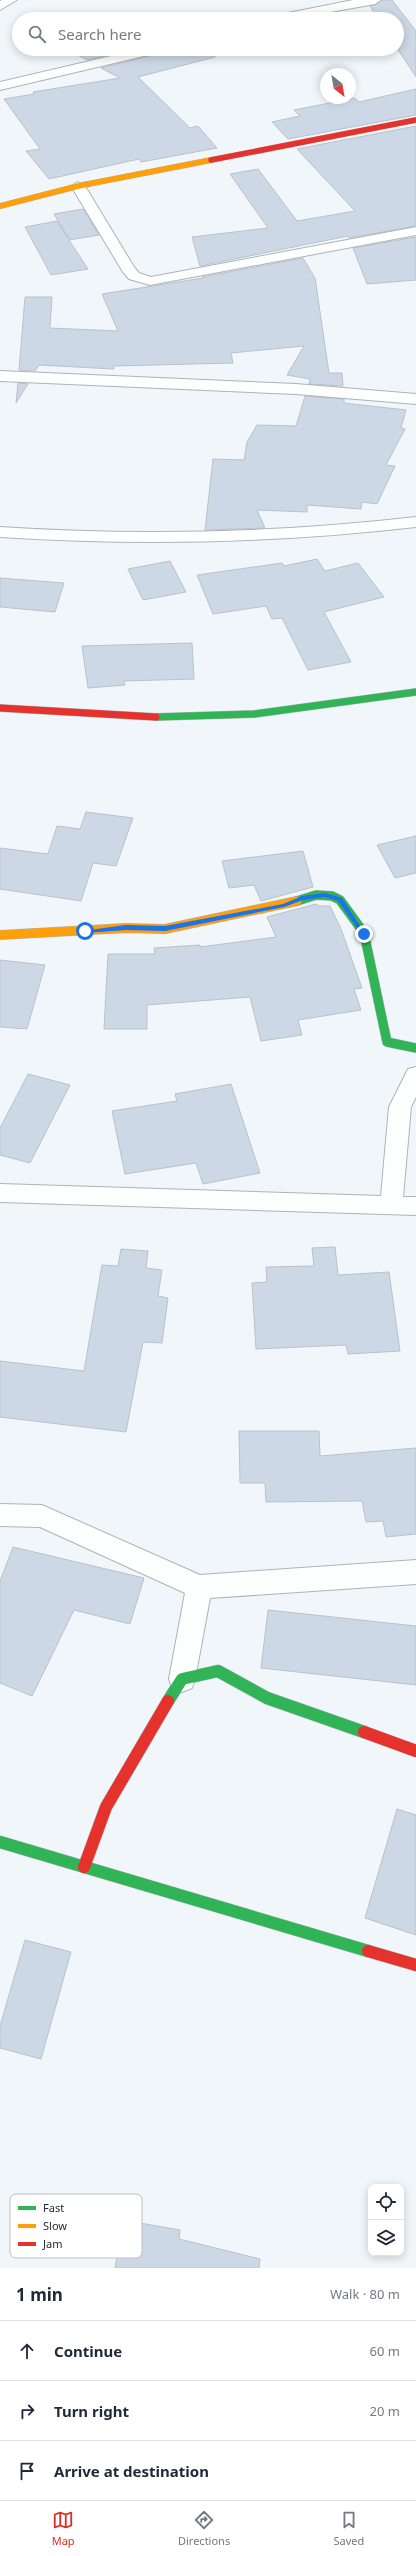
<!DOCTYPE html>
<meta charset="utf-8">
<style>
:root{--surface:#fff;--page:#f2f2f3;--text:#1f2937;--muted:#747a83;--line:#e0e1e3;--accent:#d93025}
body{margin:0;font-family:"Noto Sans",sans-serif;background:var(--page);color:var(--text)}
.controls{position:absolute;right:12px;bottom:12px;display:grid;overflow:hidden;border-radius:8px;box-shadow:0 2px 10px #0003}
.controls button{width:36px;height:36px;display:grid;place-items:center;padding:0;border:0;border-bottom:1px solid var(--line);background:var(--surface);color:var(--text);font:20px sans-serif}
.compass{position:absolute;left:320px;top:68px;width:36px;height:36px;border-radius:50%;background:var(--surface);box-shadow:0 2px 10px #0003;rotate:149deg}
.stop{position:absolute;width:12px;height:12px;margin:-9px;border:3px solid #1a73e8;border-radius:50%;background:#fff}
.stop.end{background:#1a73e8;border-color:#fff;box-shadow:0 1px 4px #0008}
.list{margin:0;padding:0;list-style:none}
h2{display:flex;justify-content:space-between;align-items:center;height:52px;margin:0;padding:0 16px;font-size:17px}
h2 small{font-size:13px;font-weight:400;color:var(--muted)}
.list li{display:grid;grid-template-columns:26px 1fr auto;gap:12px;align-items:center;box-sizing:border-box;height:60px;padding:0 16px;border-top:1px solid var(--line)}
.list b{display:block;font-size:15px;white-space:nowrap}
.list em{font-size:13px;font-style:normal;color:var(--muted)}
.icon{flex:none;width:22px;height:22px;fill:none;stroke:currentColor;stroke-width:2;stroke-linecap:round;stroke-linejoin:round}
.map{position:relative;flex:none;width:416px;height:2268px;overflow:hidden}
.search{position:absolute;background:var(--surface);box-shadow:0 2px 10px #0003;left:12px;right:12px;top:12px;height:44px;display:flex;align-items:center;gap:10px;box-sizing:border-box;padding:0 14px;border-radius:22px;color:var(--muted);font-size:15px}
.sheet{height:232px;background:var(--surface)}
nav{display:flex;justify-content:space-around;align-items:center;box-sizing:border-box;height:56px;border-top:1px solid var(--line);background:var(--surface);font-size:11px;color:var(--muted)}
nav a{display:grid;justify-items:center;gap:2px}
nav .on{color:var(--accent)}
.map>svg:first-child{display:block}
</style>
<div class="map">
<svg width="416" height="2268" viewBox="0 0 416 2268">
<rect width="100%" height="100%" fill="#f1f6fb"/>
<g fill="#ccd8e6" stroke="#bdc1c6">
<polygon points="382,0 392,0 416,31 416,77 397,48 397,19 378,19 370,6"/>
<polygon points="67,49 134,49 87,60"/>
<polygon points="164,49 214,49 215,57 138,77 190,128 198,126 217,148 141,162 139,159 49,179 26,151 40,149 4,99 34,94 33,92 120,78 101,68 161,53"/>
<polygon points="416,89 416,115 288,139 272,122 300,116 294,110 355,98 359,102"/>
<polygon points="416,126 416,226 349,238 348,236 200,266 192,237 268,228 230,174 258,169 297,221 355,211 297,149"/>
<polygon points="83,209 99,235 69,240 88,269 51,275 25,227 57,221 69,239 54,214"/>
<polygon points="416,237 416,280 367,284 353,248"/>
<polygon points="303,258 315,278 329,373 342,373 343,386 309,384 310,379 287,375 304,346 231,353 233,363 114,366 114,369 39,365 35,371 19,370 25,297 52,297 50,328 118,331 102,294 203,278 202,277"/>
<polygon points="18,383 28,384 16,403"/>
<polygon points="305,396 344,399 344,403 406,410 401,428 405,429 386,465 395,466 377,504 362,502 361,509 307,505 307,512 257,510 265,528 205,530 213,459 244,460 247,442 257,425 296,426"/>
<polygon points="317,559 325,571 358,563 384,597 324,612 351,662 308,670 282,618 272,619 266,606 213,614 197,575 282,563 284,566"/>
<polygon points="170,561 186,592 143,600 128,569"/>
<polygon points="0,578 64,583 55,612 0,607"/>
<polygon points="192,643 194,679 124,681 125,685 88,688 82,646"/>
<polygon points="86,812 133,818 116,866 93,863 81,901 0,889 0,848 48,854 57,826 80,829"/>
<polygon points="416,836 416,873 395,878 377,845"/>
<polygon points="303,851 313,887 261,901 254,885 229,888 222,861"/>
<polygon points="316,904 319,906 330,906 341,929 362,988 354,989 361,1010 298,1020 302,1035 261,1041 250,997 147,1005 147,1029 104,1029 108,954 155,954 154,948 200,945 200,947 276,937 267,917"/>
<polygon points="0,960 45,965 27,1029 0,1027"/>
<polygon points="28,1074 70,1085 30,1163 0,1155 0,1128"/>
<polygon points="231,1084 260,1173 203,1184 196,1163 125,1174 112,1111 177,1101 175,1094"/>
<polygon points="335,1247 338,1275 389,1272 400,1351 348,1354 346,1345 256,1349 252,1283 267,1282 266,1267 314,1266 312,1248"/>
<polygon points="121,1249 148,1251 146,1268 162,1270 158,1296 168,1298 162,1343 143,1342 126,1432 0,1417 0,1361 84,1371 102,1265 118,1266"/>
<polygon points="239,1431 319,1431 320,1456 416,1448 416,1534 386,1537 383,1521 366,1522 362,1501 266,1502 265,1483 240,1483"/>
<polygon points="13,1547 144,1578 130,1624 74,1610 32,1696 0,1683 0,1581"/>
<polygon points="268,1610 416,1626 416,1685 261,1668"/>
<polygon points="397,1809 416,1815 416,1935 365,1918"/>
<polygon points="25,1940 71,1952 41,2059 0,2048 0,2026"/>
<polygon points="123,2220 180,2230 179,2239 260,2259 259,2268 115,2268"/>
</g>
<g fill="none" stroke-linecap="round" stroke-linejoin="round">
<g stroke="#aeb3b8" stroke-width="2">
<g id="street">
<polygon points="2,0 17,0 0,10 0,1"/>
<polygon points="353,0 381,0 375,4 292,19 271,19 273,16"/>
<polygon points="141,49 163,49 161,52 0,90 0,82"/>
<polygon points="78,182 85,186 134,267 139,273 151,277 416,227 416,235 150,285 129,279 123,272 71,186"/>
<polygon points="0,371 296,384 416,394 416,404 296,394 0,381"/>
<path d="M 416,517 L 416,527 C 277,543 140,546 0,537 L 0,527 C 139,536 277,533 416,517 Z"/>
<polygon points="416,1067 416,1097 411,1107 403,1197 416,1197 416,1215 0,1202 0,1184 381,1196 389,1107 408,1069"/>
<polygon points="0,1504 42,1505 200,1575 416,1560 416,1584 210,1598 195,1679 192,1688 182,1692 172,1688 169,1679 185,1593 40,1527 0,1526"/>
</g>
</g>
<g stroke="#aeb3b8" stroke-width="8">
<polyline id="fast-far2" points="156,717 254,714 416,692"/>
</g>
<g stroke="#aeb3b8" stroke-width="10">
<polyline id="fast-far1" points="297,901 316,895 332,896 340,900 364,933 387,1042 416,1048"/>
</g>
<g stroke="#aeb3b8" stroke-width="13">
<g id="fast">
<polyline points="168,1701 182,1679 218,1671 267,1698 364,1732"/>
<polyline points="0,1842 368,1951"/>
</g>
</g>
<g stroke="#aeb3b8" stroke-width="6">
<polyline id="slow-far1" points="0,206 78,186 211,160"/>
</g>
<g stroke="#aeb3b8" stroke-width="10">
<polyline id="slow" points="0,935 126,928 165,929 297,901"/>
</g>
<g stroke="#aeb3b8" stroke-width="6">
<polyline id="jam-far2" points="211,160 416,120"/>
</g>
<g stroke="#aeb3b8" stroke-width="8">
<polyline id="jam-far1" points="0,708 156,717"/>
</g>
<g stroke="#aeb3b8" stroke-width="13">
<g id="jam">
<polyline points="364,1732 416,1751"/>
<polyline points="84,1867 106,1807 168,1701"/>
<polyline points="368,1951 416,1965"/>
</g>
</g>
<use href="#street" fill="#fdfefe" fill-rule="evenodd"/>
<use href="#fast-far2" stroke="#30b455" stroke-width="7"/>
<use href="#fast-far1" stroke="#30b455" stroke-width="9"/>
<use href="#fast" stroke="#30b455" stroke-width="12"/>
<use href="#slow-far1" stroke="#ff9f0a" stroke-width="5.5"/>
<use href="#slow" stroke="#ff9f0a" stroke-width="9"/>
<use href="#jam-far2" stroke="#e5322d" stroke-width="5.5"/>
<use href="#jam-far1" stroke="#e5322d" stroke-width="7"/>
<use href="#jam" stroke="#e5322d" stroke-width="12"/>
</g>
<polygon fill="#1a73e8" points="325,893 342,898 366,935 362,935 338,901 325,897 303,900 284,907 165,931 126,930 85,933 82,931 126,925 165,926 283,904 302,896"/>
<rect x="10" y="2194" width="132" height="64" rx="6" fill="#fff" stroke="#bdbfc1" stroke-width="1"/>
<rect x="18" y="2206" width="18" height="4" fill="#30b455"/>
<rect x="18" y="2224" width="18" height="4" fill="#ff9f0a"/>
<rect x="18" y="2242" width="18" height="4" fill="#e5322d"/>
<g font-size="11" fill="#24292f">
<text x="43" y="2212">Fast</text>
<text x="43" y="2230">Slow</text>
<text x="43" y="2248">Jam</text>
</g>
</svg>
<div class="controls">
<button><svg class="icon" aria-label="locate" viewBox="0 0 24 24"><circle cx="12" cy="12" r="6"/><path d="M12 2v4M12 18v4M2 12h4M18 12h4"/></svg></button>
<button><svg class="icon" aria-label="layers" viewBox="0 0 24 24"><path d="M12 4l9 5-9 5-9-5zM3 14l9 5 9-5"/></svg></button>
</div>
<svg class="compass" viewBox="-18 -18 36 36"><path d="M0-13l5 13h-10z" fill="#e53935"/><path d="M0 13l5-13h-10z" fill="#747a83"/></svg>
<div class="stop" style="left:85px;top:931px"></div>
<div class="stop end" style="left:364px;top:934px"></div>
<div class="search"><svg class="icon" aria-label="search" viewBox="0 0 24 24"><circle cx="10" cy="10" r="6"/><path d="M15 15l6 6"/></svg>Search here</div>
</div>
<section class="sheet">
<h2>1 min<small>Walk · 80 m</small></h2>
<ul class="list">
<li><svg class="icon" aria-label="ahead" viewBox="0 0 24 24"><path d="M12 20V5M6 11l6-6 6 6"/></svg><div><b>Continue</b></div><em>60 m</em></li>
<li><svg class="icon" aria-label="right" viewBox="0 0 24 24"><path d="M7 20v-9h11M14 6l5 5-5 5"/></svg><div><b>Turn right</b></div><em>20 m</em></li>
<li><svg class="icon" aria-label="arrive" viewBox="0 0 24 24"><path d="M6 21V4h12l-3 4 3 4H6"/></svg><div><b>Arrive at destination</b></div></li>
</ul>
</section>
<nav>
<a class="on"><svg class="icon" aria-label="map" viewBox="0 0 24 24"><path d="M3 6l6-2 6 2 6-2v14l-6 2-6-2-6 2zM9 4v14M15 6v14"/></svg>Map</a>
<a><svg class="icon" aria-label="directions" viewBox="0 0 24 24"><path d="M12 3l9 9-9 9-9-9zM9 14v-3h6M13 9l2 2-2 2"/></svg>Directions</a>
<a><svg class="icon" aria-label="saved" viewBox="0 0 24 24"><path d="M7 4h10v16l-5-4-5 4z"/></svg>Saved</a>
</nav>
